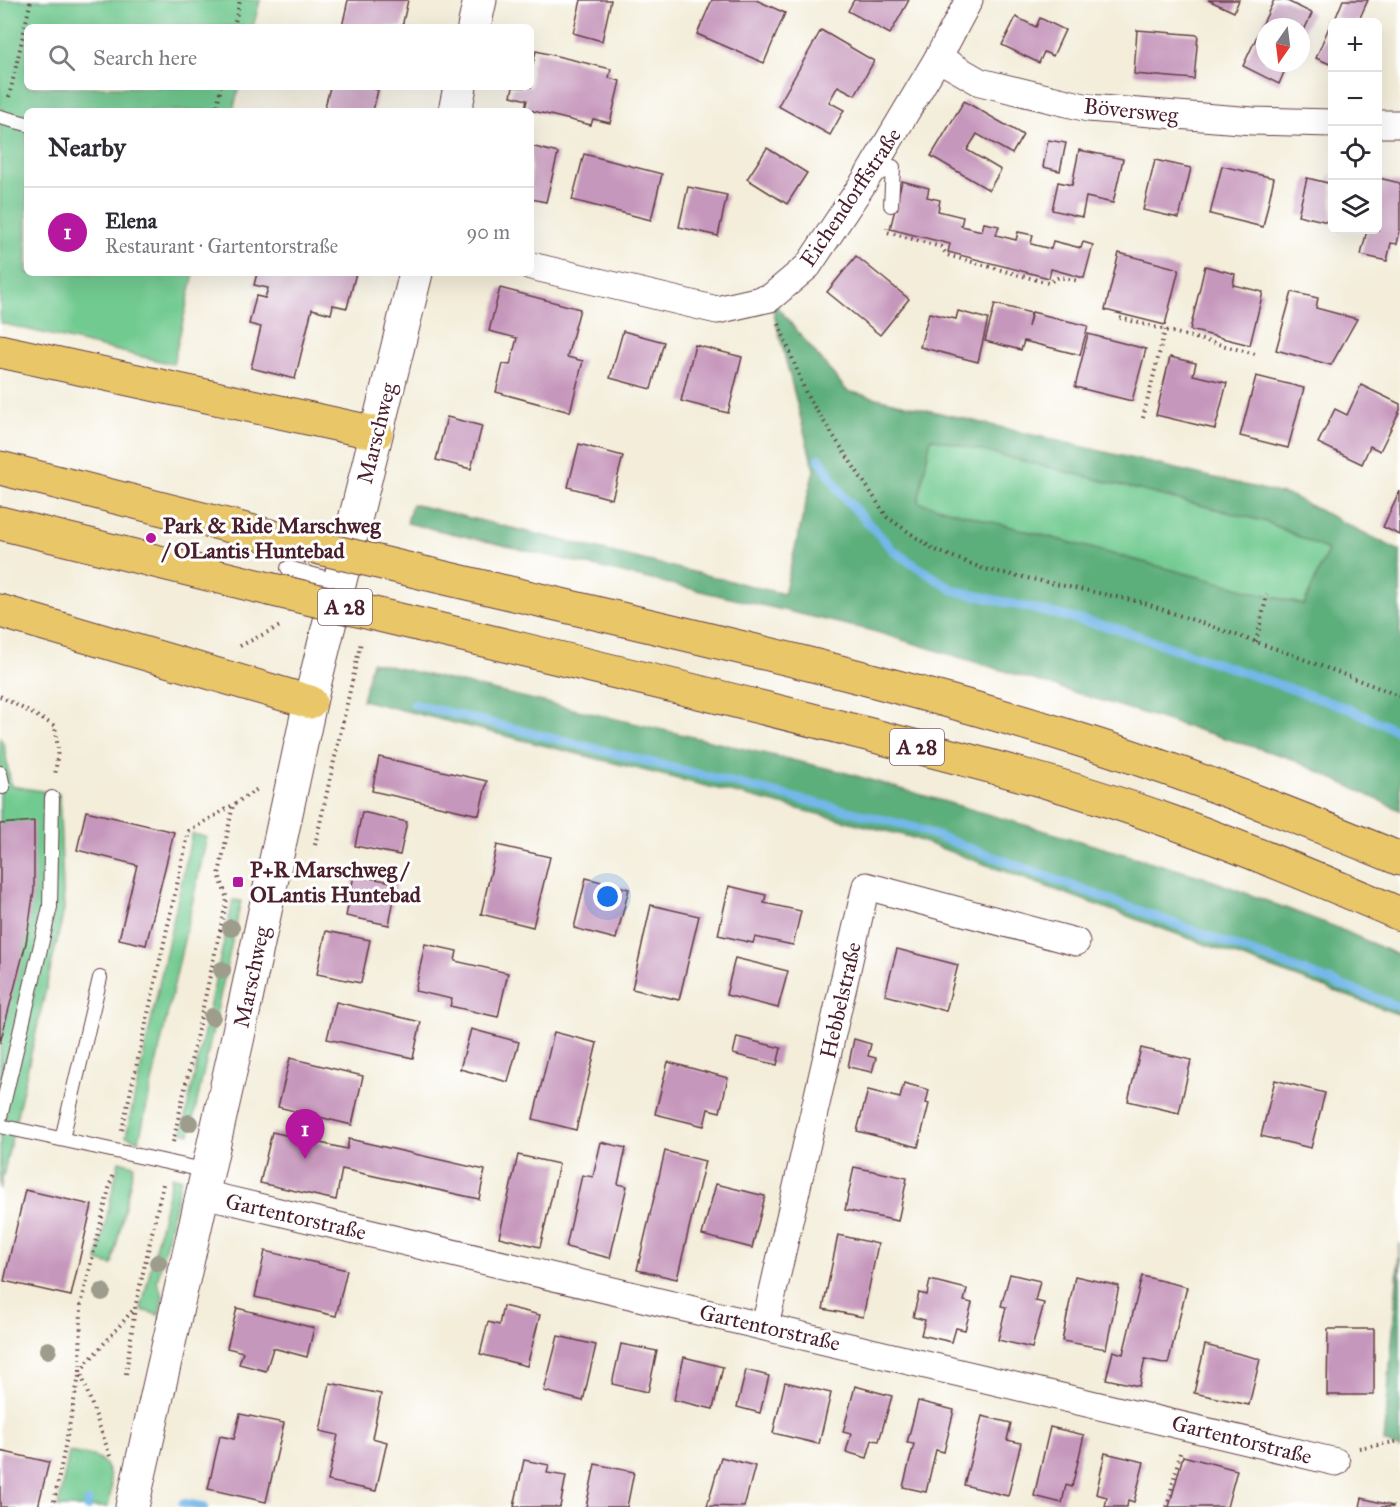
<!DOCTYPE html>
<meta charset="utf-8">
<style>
:root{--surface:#fff;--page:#f7f7f7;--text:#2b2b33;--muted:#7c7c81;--line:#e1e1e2;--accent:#b5179e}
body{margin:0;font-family:"IM FELL Great Primer",serif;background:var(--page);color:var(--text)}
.controls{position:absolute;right:18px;top:18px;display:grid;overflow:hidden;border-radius:9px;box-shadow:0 6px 24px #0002}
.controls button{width:54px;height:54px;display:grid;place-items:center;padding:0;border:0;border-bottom:2px solid var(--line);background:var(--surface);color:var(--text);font:30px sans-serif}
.compass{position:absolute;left:1256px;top:18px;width:54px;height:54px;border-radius:50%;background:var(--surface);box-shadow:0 6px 24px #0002;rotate:194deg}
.you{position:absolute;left:608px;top:897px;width:21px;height:21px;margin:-15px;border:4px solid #fff;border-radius:50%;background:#1a73e8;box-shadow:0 0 0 9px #1a73e833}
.badge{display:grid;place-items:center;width:39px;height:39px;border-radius:50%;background:var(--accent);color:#fff;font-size:20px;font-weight:700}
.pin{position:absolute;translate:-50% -50px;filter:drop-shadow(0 2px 3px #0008)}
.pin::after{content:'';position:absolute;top:32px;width:21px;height:18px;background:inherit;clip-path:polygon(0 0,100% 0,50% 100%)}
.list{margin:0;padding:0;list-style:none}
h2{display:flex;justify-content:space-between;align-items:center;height:78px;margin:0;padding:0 24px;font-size:26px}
h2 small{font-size:20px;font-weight:400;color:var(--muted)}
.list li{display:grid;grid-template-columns:39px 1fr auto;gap:18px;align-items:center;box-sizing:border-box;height:90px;padding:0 24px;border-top:2px solid var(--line)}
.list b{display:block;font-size:22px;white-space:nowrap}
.list p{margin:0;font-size:20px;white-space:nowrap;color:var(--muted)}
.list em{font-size:20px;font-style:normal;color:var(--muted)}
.icon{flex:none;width:33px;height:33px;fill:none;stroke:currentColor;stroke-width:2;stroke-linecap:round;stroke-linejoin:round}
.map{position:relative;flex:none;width:1400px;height:1507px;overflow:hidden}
.search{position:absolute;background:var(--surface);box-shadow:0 6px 24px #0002;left:24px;top:24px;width:510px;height:66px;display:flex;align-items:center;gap:15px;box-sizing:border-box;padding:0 21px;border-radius:9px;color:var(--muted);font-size:22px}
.panel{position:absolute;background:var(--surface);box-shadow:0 6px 24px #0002;left:24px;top:108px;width:510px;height:168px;border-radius:9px}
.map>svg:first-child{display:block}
</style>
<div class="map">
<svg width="1400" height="1507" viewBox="0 0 1400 1507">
<rect width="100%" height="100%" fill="#fff"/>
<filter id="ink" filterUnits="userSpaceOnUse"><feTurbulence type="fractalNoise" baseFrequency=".0167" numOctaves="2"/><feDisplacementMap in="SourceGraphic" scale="12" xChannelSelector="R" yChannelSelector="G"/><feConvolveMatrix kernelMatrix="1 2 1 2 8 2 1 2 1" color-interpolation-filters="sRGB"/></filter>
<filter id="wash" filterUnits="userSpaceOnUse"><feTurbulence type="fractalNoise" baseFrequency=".008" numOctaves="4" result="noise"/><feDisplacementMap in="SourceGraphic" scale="24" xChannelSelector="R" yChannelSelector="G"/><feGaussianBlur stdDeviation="1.35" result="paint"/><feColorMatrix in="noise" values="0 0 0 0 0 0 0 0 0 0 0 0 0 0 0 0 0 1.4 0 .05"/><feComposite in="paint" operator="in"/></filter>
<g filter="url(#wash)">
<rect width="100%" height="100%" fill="#f3edd9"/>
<g fill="#71ca90" stroke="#5e745e" stroke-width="1.5">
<polygon points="0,0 260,0 253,27 27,27 27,87 239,87 233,111 27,111 27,273 194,273 173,364 0,323"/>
<polygon points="931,437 1267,522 1328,550 1304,605 917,502"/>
<polygon points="0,738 4,745 11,786 59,794 64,910 0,1189"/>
<polygon points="192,834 207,837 139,1141 126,1136"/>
<polygon points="233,900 241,901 190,1134 182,1132"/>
<polygon points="119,1161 134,1165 112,1265 97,1261"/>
<polygon points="172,1176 181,1179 157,1282 163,1296 159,1315 141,1310"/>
<path d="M 69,1452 C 77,1454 91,1454 98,1458 C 114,1468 112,1492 108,1507 L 58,1507 Z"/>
</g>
<g fill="#5cae7a" stroke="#536652" stroke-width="1.5" fill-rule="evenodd">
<path d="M 770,298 L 847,391 L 1291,496 L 1400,551 L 1400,810 L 1287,757 L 873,631 L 407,523 L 412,504 L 784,594 L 814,470 ZM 931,438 L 1267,522 L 1328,550 L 1304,605 L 918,502 Z"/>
<polygon points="372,662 843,772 1203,877 1333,926 1400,956 1400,1015 910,837 362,700"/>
<polygon points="1400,1243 1400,1449 1384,1442"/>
</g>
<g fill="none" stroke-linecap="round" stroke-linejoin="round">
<g stroke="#74b7e9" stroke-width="9">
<polyline points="819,458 843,496 895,552 953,590 1118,629 1349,709 1400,732"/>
<polyline points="414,704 913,827 1400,1007"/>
<polyline points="183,1503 204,1507"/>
<polyline points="87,1507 88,1502"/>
</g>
</g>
<g id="blocks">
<g fill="#c697bc">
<polygon points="348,0 408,0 402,27 342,27"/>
<polygon points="581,0 611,0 602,41 573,33"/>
<polygon points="712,0 756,0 785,13 764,63 697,34"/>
<polygon points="854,0 909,0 890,34 848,11"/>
<polygon points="1208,0 1239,0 1234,12"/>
<polygon points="1274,0 1285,0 1312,13 1301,37 1301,27 1265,27 1265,63 1288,63 1279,84 1243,66"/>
<polygon points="1343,0 1368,0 1358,22 1349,22 1336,17"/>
<polygon points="1016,17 1036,27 1040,18 1065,30 1053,56 1044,52 1039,63 1002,45"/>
<polygon points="1332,20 1332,65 1316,58"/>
<polygon points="821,30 874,61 855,95 838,86 829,102 844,110 830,135 778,106"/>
<polygon points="1137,30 1198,35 1194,79 1134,74"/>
<polygon points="536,51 611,69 609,78 620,81 610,123 593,119 591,125 525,109 527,100 511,96 513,87 531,87 531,62 533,63"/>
<polygon points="330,87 367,87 378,90 373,111 324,111"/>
<polygon points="964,101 1023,135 1012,154 977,134 967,150 1001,170 989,190 931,156"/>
<polygon points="1048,140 1066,143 1060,171 1043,167"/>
<polygon points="531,146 558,153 546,202 531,199"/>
<polygon points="767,148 807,173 787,204 747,179"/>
<polygon points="1079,150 1123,159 1113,203 1086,197 1082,217 1052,210 1058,182 1072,185"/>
<polygon points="584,154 662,174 651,220 572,200"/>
<polygon points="1155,160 1191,168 1179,218 1143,210"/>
<polygon points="1222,166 1274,178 1263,227 1210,214"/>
<polygon points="1330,175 1332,175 1332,223 1298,215 1307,178 1328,183"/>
<polygon points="1379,178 1400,183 1400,231 1397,244 1391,243 1387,261 1361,255 1367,230 1378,230"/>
<polygon points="902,181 929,188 927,197 940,200 938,211 963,217 961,226 982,231 984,223 999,226 996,235 1016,240 1018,232 1033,235 1031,244 1051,249 1053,241 1081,248 1083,242 1093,245 1084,278 1051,269 1049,278 948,252 950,244 890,229"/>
<polygon points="688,187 727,195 718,236 679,227"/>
<polygon points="1119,253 1179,269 1165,325 1105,310"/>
<polygon points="856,256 909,299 880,335 827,292"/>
<polygon points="1205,266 1235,274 1233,285 1263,292 1250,345 1190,330"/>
<polygon points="257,273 356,273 347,308 333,305 331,314 312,309 295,379 251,368 261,327 249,324 256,296 265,298 268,288 254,285"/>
<polygon points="500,288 580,309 567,357 583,361 570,412 496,392 503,364 510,365 517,338 489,331"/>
<polygon points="1292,292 1318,298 1316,308 1357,319 1331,365 1276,350"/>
<polygon points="995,304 1031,313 1028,327 1032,312 1088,326 1080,355 1024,341 1021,350 985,341"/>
<polygon points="958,311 988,319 978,362 920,347 929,313 956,319"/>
<polygon points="623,331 664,342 651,389 610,378"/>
<polygon points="1088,334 1146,349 1132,401 1075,387"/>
<polygon points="695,345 742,357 728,413 681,401"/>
<polygon points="1170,357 1196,363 1193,375 1227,383 1215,429 1156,415"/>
<polygon points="1256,376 1304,388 1288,448 1240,436"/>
<polygon points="1361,385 1400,404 1400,410 1380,451 1370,446 1362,464 1318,443 1335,409 1347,415"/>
<polygon points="447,417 482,426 471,469 436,460"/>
<polygon points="579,444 623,456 612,499 568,487"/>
<polygon points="1400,491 1400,535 1383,527"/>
<polygon points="379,757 487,781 479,815 372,791"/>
<polygon points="86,811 174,832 146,945 119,939 137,865 77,850"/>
<polygon points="362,812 407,822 400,855 355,846"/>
<polygon points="34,821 34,890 26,943 0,1043 0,824"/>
<polygon points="497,845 550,857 533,927 481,914"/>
<polygon points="354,875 397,883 389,925 346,916"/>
<polygon points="586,878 629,889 616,939 574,928"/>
<polygon points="729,886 766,895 764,903 801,911 793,945 755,937 753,943 718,935"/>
<polygon points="651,905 699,916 679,1000 632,989"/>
<polygon points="326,931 370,940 361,983 317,974"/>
<polygon points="425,944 457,951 455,961 508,973 498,1017 450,1006 452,999 415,991"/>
<polygon points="897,949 958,965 946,1011 885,995"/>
<polygon points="735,958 788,971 778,1008 726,995"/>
<polygon points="336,1002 421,1022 413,1058 327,1039"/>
<polygon points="471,1029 519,1042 508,1082 460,1069"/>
<polygon points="554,1032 597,1043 576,1130 533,1119"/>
<polygon points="737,1037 781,1048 777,1065 733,1054"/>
<polygon points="854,1039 871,1044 868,1056 876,1058 872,1072 848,1067"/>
<polygon points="1141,1048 1191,1060 1179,1113 1128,1101"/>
<polygon points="290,1058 363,1076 352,1125 278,1107"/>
<polygon points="668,1062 728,1078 720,1112 708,1109 704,1126 655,1114"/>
<polygon points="1275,1080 1325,1093 1311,1148 1261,1136"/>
<polygon points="904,1083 929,1090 926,1103 929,1104 918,1147 857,1131 868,1090 900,1098"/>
<polygon points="272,1132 347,1149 349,1139 485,1170 479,1199 342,1169 336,1200 260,1183"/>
<polygon points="601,1142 626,1148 618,1184 627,1186 610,1258 566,1247 582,1175 593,1177"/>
<polygon points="665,1151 705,1161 677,1279 637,1270"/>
<polygon points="518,1155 559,1164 540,1247 499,1237"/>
<polygon points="854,1167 907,1178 898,1221 845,1210"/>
<polygon points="716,1184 765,1196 752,1248 702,1235"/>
<polygon points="25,1190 92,1205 71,1296 4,1281"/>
<polygon points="838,1235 878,1244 863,1317 823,1309"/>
<polygon points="265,1251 347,1270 336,1316 255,1297"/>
<polygon points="1010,1274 1040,1281 1035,1301 1044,1303 1032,1348 998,1340 1006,1307 1001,1306"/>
<polygon points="1075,1276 1119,1286 1106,1349 1062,1341"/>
<polygon points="1142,1276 1187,1287 1168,1364 1145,1359 1139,1386 1106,1379 1113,1351 1123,1354"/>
<polygon points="930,1280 967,1289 964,1301 972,1303 965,1330 956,1328 952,1342 921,1335 925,1320 913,1317 919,1293 927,1295"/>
<polygon points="503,1306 540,1315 527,1366 480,1354 488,1322 499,1325"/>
<polygon points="237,1308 314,1328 307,1357 273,1348 266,1371 239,1364 243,1352 227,1348"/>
<polygon points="1328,1329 1374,1329 1374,1395 1327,1395"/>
<polygon points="558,1336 596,1345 583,1401 544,1391"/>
<polygon points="621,1344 657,1351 648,1392 612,1384"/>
<polygon points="1205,1345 1260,1359 1249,1405 1194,1393"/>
<polygon points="684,1357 723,1367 713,1409 674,1400"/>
<polygon points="746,1370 769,1376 760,1413 737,1407"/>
<polygon points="785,1382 831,1393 819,1444 773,1433"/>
<polygon points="330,1383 381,1394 372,1438 387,1442 376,1491 328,1481 338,1435 320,1431"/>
<polygon points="855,1386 892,1396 879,1441 872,1440 867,1458 846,1452 851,1434 843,1432"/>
<polygon points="918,1401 954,1410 944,1452 936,1450 926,1492 903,1487 914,1444 907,1443"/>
<polygon points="240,1414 284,1423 266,1502 208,1489 220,1436 234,1439"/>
<polygon points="982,1416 1011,1423 1007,1440 1021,1443 1008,1496 964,1485"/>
<polygon points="1050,1427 1084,1435 1072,1487 1066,1485 1062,1503 1034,1496"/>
<polygon points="0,1451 49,1462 38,1507 0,1507"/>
<polygon points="1105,1453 1144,1462 1134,1502 1128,1500 1127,1507 1105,1507 1107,1497 1096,1494"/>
<polygon points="1183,1456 1237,1470 1227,1507 1169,1507"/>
<polygon points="721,1457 755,1466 744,1507 707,1506"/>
<polygon points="524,1460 549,1465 547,1473 566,1476 560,1507 514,1507"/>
<polygon points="595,1464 634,1472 627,1507 586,1507"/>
<polygon points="1362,1498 1393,1506 1393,1507 1360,1507"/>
</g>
</g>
</g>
<g filter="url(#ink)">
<use href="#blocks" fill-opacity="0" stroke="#633e45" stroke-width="1.5"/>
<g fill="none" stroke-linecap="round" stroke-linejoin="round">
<g stroke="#633e45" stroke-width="16">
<g id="service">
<polyline points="0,117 27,124"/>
<polyline points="873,176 893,167 891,205"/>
<polyline points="288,568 339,582"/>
<polyline points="0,773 3,787"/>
<polyline points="0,1117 50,907 52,798"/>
<polyline points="0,1126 208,1171"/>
<polyline points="62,1139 100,978"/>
</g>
</g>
<g stroke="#633e45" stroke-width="29">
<g id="minor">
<polyline points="938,58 980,82 1088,108 1253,121 1332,123"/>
<polyline points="1378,124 1400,124"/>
<polyline points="531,266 717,310 770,298 808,266 866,179 938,58 969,0"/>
<polyline points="203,1194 1336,1462"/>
<polyline points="765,1326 866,886 1076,942"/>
</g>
</g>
<g stroke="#633e45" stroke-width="35">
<g id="tertiary">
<polyline points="474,27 480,0"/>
<polyline points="455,111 460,87"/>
<polyline points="132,1507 237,1041 310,702 416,273"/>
</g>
</g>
<g stroke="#633e45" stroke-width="35">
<g id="motorway">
<polyline points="0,351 376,433"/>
<polyline points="0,468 282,539"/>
<polyline points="0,523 269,589"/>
<path d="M 428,574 C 649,626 873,674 1090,743 C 1195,776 1298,817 1400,859"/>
<polyline points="0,611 310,702"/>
<path d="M 421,625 C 566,660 711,694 855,731 C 960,758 1065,784 1166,820 C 1245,848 1323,881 1400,914"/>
</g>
</g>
<g stroke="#633e45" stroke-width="4" stroke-dasharray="1.5 4.5" stroke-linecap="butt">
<polyline points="234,27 240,0"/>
<polyline points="9,97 31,0"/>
<polyline points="216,111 221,87"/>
<polyline points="887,227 887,232 941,247 947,255 1048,283 1059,277 1079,281"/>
<polyline points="1120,318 1259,355"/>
<polyline points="779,324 807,396 887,517 933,549 984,569 1141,602 1282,651 1400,696"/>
<polyline points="1143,418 1165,330"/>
<polyline points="1256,642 1267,595"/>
<polyline points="240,646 282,625"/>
<polyline points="0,696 55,726 58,749 55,777"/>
<polyline points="315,845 361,642"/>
<polyline points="122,1130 189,831 233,805"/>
<polyline points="173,1142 227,899 219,874 233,805 259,788"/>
<polyline points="126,1374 135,1308 163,1184"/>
<polyline points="1359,1448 1400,1441"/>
<polyline points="110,1456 80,1371 134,1309"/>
<polyline points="53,1507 80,1371 81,1305 113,1172"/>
<polyline points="1167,1507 1180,1453"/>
</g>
<use href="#service" stroke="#fff" stroke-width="14"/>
<use href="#minor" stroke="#fff" stroke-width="27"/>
<use href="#tertiary" stroke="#fff" stroke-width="33"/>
<use href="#motorway" stroke="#e9c769" stroke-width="33"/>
<g stroke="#633e45" stroke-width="35" stroke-linecap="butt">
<g id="motorway-bridge">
<polyline points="282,539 428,574"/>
<polyline points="269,589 421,625"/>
</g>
</g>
<use href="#motorway-bridge" stroke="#e9c769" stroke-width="33"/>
</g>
<g fill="#9e9d8d">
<circle cx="231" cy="928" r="9"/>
<circle cx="222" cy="970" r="9"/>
<circle cx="212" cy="1017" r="9"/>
<circle cx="189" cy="1123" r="9"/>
<circle cx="158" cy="1263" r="9"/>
<circle cx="102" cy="1292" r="9"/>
<circle cx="48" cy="1350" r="9"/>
</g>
</g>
<g fill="#b5179e" stroke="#fff" stroke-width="2">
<circle cx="151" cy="538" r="6"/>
<rect x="232" y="876" width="12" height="12" rx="3"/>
</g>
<g text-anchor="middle" stroke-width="6" stroke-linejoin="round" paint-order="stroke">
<g fill="#fff" stroke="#80626b" stroke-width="1.5">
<rect x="318" y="589" width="54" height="36" rx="4.5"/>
<rect x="890" y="729" width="54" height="36" rx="4.5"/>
</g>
<g font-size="21" font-weight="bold" fill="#4a1f2b">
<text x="345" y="614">A 28</text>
<text x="917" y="754">A 28</text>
</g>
<g font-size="22" fill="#4a1f2b" stroke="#fff">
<text transform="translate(1131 110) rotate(6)" y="8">Böversweg</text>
<text transform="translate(850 197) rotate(-56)" y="8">Eichendorffstraße</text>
<text transform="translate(376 433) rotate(-76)" y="8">Marschweg</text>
<text transform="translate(251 977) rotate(-78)" y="8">Marschweg</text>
<text transform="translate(840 1000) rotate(-77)" y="8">Hebbelstraße</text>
<text transform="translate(296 1216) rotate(13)" y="8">Gartentorstraße</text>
<text transform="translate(770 1327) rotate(13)" y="8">Gartentorstraße</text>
<text transform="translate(1242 1439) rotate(14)" y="8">Gartentorstraße</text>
</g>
<g font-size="22" font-weight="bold" fill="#4a1f2b" stroke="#fff" text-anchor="start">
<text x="163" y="533">Park &amp; Ride Marschweg<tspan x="163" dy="25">/ OLantis Huntebad</tspan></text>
<text x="250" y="877">P+R Marschweg /<tspan x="250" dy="25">OLantis Huntebad</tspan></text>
</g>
</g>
</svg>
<div class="controls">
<button>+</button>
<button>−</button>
<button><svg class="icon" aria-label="locate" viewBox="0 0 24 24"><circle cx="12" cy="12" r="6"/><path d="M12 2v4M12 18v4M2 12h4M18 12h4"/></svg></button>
<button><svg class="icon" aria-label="layers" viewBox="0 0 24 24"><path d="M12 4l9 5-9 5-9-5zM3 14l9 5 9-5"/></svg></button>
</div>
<svg class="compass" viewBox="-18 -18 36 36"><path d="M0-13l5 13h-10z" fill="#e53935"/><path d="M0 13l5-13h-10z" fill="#7c7c81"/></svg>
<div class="you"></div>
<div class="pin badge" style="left:305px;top:1159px">1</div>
<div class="search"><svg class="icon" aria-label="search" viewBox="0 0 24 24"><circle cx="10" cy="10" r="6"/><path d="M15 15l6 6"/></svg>Search here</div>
<section class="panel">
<h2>Nearby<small></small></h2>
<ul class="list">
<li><span class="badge">1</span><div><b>Elena</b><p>Restaurant · Gartentorstraße</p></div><em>90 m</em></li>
</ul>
</section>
</div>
